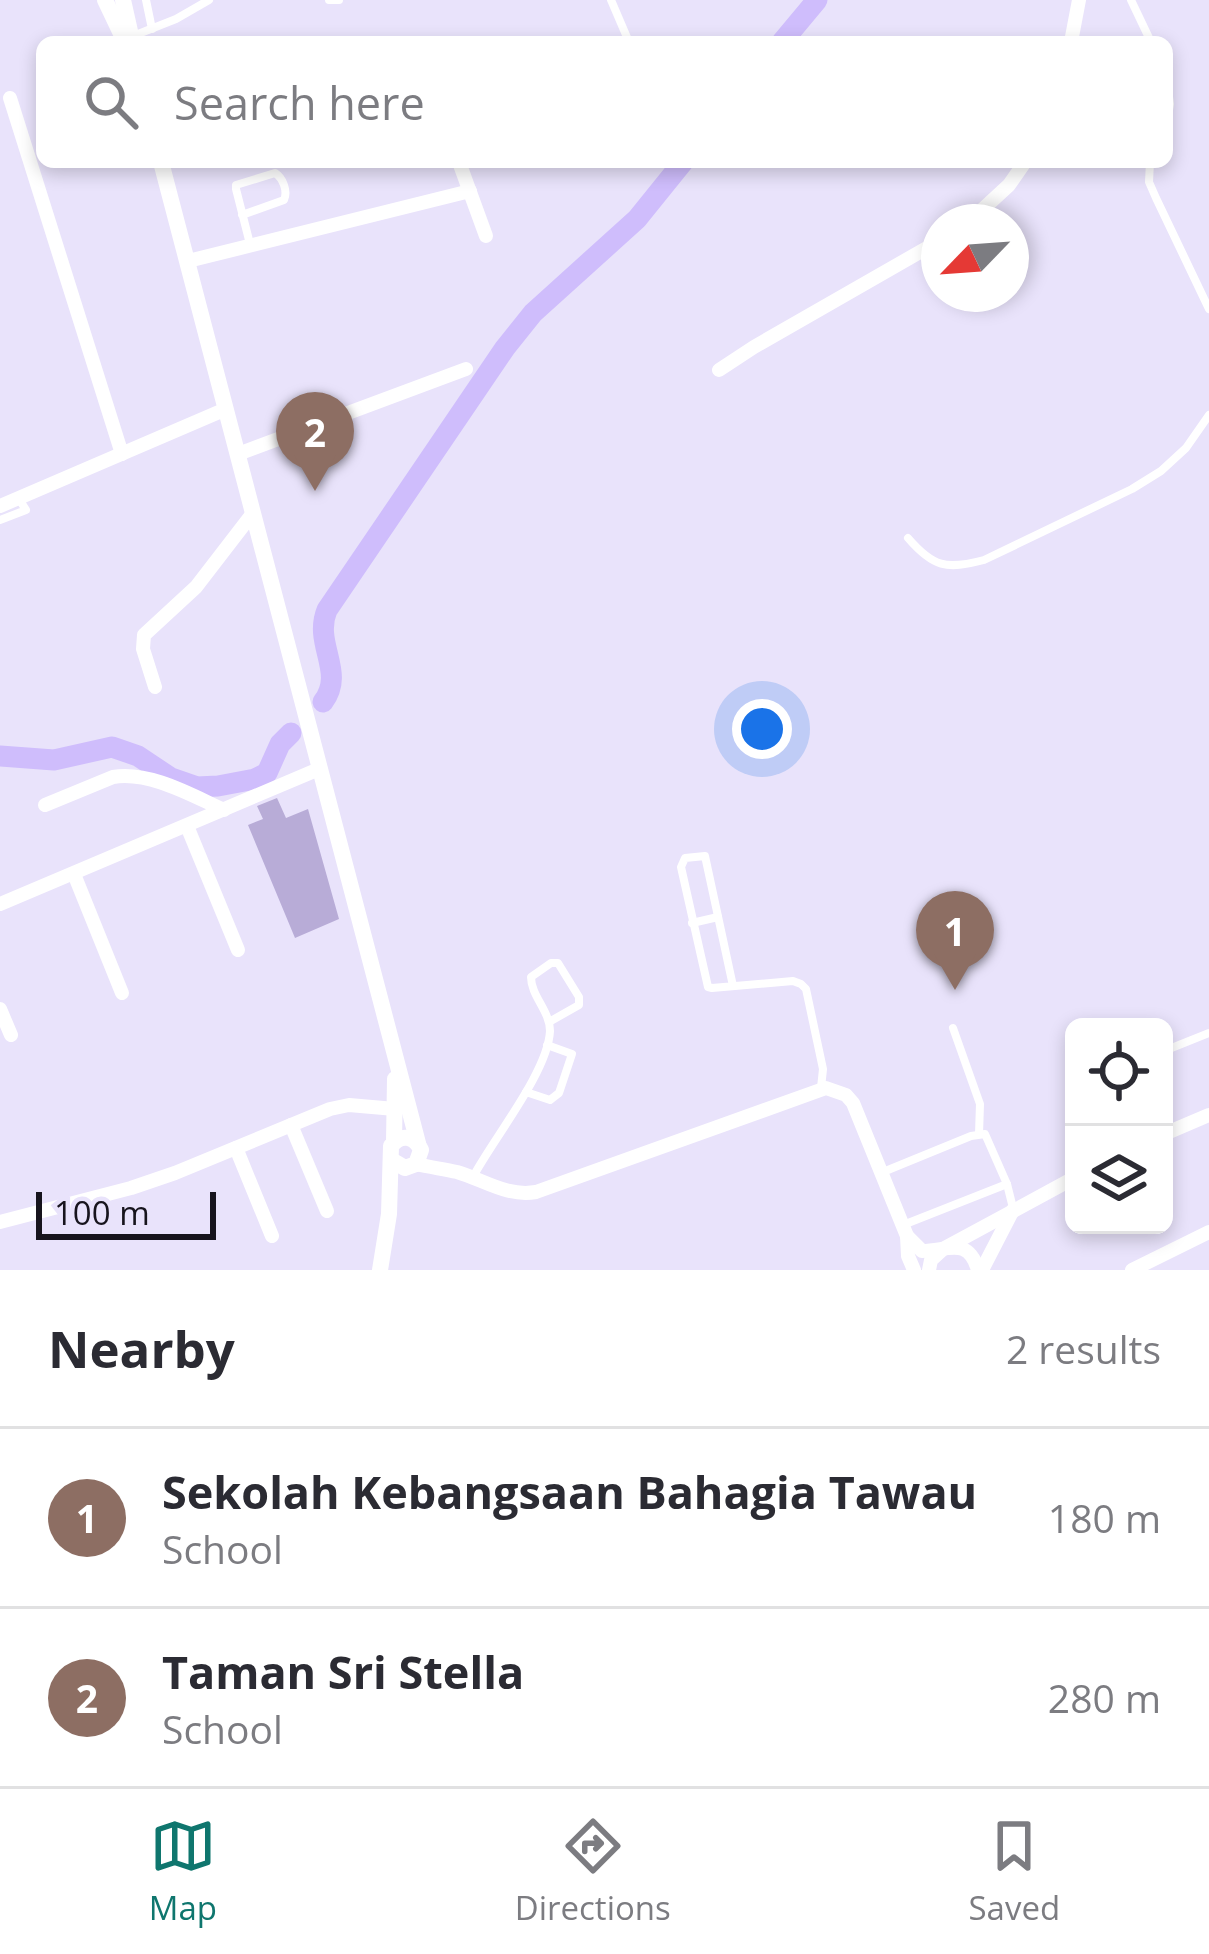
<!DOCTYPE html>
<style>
:root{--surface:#fff;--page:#f2f2f3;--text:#2b2b33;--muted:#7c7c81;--line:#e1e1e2;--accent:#0f766e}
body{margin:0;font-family:"Open Sans",sans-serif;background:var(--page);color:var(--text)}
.controls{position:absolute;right:36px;bottom:36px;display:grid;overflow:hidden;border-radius:18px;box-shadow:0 6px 18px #0003}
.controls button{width:108px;height:108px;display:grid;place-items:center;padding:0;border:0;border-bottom:3px solid var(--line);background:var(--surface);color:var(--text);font:60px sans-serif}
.compass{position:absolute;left:921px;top:204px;width:108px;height:108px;border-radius:50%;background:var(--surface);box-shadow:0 6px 18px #0003;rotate:245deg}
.scale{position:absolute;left:36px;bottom:30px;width:180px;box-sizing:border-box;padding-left:12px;border:6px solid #17141d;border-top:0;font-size:33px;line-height:42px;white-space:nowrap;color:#17141d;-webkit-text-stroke:9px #e9e3fb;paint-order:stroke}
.you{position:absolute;left:762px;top:729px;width:42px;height:42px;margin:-30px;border:9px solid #fff;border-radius:50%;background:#1a73e8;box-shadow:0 0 0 18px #1a73e833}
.badge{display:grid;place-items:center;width:78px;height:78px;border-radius:50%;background:var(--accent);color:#fff;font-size:39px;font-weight:700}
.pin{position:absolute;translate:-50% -99px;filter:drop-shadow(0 3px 6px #0008)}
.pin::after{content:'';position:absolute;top:63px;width:42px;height:36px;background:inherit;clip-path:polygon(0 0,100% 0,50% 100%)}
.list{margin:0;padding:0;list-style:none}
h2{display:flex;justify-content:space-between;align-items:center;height:156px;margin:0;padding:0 48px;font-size:51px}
h2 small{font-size:39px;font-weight:400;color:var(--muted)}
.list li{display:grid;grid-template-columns:78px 1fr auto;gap:36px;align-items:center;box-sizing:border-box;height:180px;padding:0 48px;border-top:3px solid var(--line)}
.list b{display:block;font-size:45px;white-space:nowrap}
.list p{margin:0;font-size:39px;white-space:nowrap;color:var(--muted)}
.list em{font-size:39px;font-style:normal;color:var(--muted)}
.icon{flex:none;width:66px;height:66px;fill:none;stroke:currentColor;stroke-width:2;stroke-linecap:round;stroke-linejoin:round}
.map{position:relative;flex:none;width:1209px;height:1270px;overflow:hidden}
.search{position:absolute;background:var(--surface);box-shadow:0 6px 18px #0003;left:36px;right:36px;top:36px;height:132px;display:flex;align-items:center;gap:30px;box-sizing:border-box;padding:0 42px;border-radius:18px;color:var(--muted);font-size:45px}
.sheet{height:516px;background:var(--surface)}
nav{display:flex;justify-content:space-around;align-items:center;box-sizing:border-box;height:168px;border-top:3px solid var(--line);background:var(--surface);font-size:33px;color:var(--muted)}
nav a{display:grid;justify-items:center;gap:6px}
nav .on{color:var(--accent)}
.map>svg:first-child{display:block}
</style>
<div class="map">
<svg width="1209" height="1270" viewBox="0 0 1209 1270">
<rect width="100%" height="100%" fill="#e9e3fb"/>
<polygon fill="#b8acd7" points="277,798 286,818 308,809 339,919 295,938 248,825 263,819 257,806"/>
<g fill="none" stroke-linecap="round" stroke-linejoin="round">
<g stroke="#cfbdfc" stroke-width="21">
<polyline points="782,42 817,0"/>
<path d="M 323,702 C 346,672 313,644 327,610 L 505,348 L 533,313 L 637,219 L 683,162"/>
<polyline points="0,756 54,760 112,747 138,756 171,778 197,787 218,786 255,779 267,773 280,744 291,733"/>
</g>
<g stroke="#fff" stroke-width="8">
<polyline points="146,0 152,29"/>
<polyline points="329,0 339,0"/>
<polyline points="611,0 629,42"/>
<polyline points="1131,0 1151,42"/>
<polyline points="133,36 176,19 209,0"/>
<polyline points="1167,82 1170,104 1167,122"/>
<polyline points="1150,162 1149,182 1156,198 1209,309"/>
<path d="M 242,215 L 284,200 C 288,191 283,178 275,173 L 236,185 L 236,189 L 250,244"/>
<polyline points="0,520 26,510 19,499"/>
<path d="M 908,538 C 933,567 946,570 984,560 L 1132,489 L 1161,471 L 1186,448 L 1209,415"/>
<polyline points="692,923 718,917"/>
<polyline points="733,986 705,856 685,858 681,867 708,987 712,988 793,981 801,984 806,989 823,1069 821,1088"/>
<polyline points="953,1028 980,1104 979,1134"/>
<polyline points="1164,1051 1209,1033"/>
<polyline points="526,1092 550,1100 559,1093 572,1054 547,1045"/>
<polyline points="883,1172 971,1136 985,1134 1007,1184 1013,1208"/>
<path d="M 473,1177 C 493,1139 548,1072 550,1031 C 550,1011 531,996 531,977 L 551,963 L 558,963 L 579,997 L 579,1005 L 549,1022"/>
<polyline points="903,1225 1007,1184"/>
</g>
<g stroke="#fff" stroke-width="14">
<polyline points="1071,42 1079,0"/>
<polyline points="10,98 122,454"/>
<polyline points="459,162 486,236"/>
<polyline points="969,222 1009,185 1025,162"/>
<polyline points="188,261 470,191"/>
<polyline points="719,370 754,347 939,241"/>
<polyline points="238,454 466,369"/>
<polyline points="0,506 226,409"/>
<polyline points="155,687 143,649 144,635 196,587 253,513"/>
<path d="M 45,805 L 113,777 C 150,771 191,795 224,810"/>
<polyline points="187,826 238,950"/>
<polyline points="74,874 122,993"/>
<polyline points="0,904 319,769"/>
<polyline points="0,1009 11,1035"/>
<polyline points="291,1125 327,1211"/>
<polyline points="1169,1132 1209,1115"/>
<polyline points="236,1148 272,1236"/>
<path d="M 416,1164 C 429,1167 443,1169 457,1172 C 484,1180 507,1197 536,1192 L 826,1088 L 846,1095 L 853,1103 L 907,1236 L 908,1256 L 914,1270"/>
<polyline points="0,1222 131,1188 175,1173 330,1109 349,1105 395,1109"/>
<path d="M 907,1236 L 922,1251 C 948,1251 968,1236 978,1270"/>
<polyline points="929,1270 931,1260 943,1249 1074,1178"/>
<polyline points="982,1270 1013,1210"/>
<polyline points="1132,1270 1209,1232"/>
</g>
<g stroke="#fff" stroke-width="16">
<polyline points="105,0 125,42"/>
<polyline points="123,0 132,40"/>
<polyline points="161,162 418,1143"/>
<polyline points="394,1142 395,1079"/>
<path d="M 380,1270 L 389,1214 L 391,1146 C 401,1133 415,1136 421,1150 L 416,1164 L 405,1168 L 393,1161"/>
</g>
</g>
</svg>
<div class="controls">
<button><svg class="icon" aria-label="locate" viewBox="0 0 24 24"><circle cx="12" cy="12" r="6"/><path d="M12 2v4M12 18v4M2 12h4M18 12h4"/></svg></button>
<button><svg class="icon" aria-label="layers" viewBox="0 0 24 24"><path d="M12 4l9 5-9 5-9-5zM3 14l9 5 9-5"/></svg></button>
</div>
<svg class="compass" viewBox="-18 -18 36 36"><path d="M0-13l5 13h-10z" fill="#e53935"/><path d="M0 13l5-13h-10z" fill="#7c7c81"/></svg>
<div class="scale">100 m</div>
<div class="you"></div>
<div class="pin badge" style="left:955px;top:990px;background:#8d6e63">1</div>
<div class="pin badge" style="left:315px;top:491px;background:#8d6e63">2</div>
<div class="search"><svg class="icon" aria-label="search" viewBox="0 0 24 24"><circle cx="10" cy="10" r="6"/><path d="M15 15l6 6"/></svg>Search here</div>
</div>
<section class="sheet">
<h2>Nearby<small>2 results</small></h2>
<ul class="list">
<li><span class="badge" style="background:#8d6e63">1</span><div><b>Sekolah Kebangsaan Bahagia Tawau</b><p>School</p></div><em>180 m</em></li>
<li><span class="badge" style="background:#8d6e63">2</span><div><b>Taman Sri Stella</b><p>School</p></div><em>280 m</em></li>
</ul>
</section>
<nav>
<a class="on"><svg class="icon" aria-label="map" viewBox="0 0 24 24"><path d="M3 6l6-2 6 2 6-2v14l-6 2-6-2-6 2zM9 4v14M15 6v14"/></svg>Map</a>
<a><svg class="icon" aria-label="directions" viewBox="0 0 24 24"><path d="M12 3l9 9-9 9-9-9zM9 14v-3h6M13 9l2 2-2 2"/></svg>Directions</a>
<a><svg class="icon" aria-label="saved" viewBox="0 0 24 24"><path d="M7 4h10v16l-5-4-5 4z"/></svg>Saved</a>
</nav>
